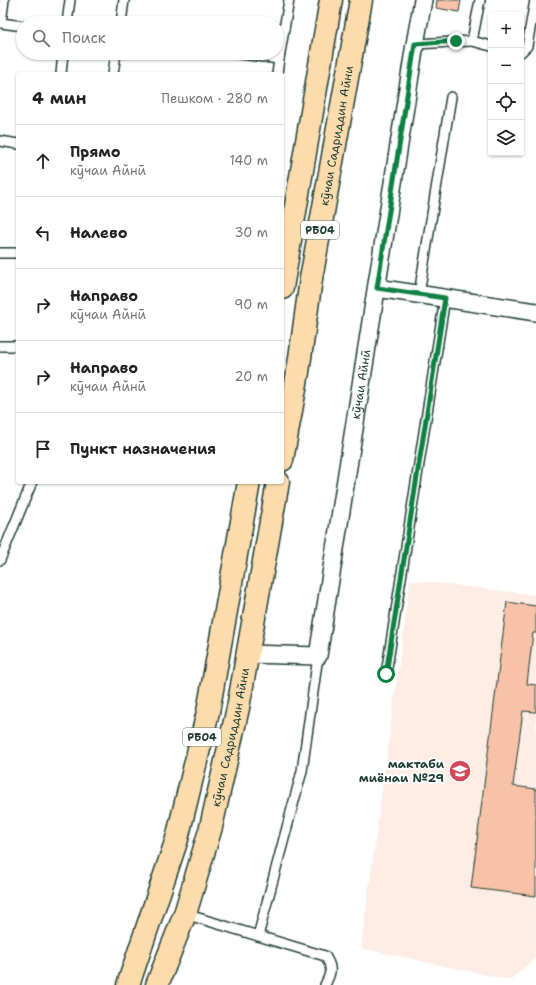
<!DOCTYPE html>
<html lang="ru">
<meta charset="utf-8">
<style>
:root{--surface:#fff;--page:#f2f2f2;--text:#222;--muted:#767676;--line:#e0e0e0}
body{margin:0;font-family:"Shantell Sans",sans-serif;background:var(--page);color:var(--text)}
.controls{position:absolute;right:12px;top:12px;display:grid;overflow:hidden;border-radius:4px;box-shadow:0 1px 3px #0004}
.controls button{width:36px;height:36px;display:grid;place-items:center;padding:0;border:0;border-bottom:1px solid var(--line);background:var(--surface);color:var(--text);font:20px sans-serif}
.stop{position:absolute;width:12px;height:12px;margin:-9px;border:3px solid #0b8043;border-radius:50%;background:#fff}
.stop.end{background:#0b8043;border-color:#fff;box-shadow:0 1px 4px #0008}
.list{margin:0;padding:0;list-style:none}
h2{display:flex;justify-content:space-between;align-items:center;height:52px;margin:0;padding:0 16px;font-size:17px}
h2 small{font-size:13px;font-weight:400;color:var(--muted)}
.list li{display:grid;grid-template-columns:26px 1fr auto;gap:12px;align-items:center;box-sizing:border-box;height:72px;padding:0 16px;border-top:1px solid var(--line)}
.list b{display:block;font-size:15px;white-space:nowrap}
.list p{margin:0;font-size:13px;white-space:nowrap;color:var(--muted)}
.list em{font-size:13px;font-style:normal;color:var(--muted)}
.icon{flex:none;width:22px;height:22px;fill:none;stroke:currentColor;stroke-width:2;stroke-linecap:round;stroke-linejoin:round}
.map{position:relative;flex:none;width:536px;height:985px;overflow:hidden}
.search{position:absolute;background:var(--surface);box-shadow:0 1px 3px #0004;left:16px;top:16px;width:268px;height:44px;display:flex;align-items:center;gap:10px;box-sizing:border-box;padding:0 14px;border-radius:22px;color:var(--muted);font-size:15px}
.panel{position:absolute;background:var(--surface);box-shadow:0 1px 3px #0004;left:16px;top:72px;width:268px;height:412px;border-radius:4px}
.map>svg:first-child{display:block}
</style>
<div class="map">
<svg width="536" height="985" viewBox="0 0 536 985">
<rect width="100%" height="100%" fill="#fff"/>
<filter id="ink" filterUnits="userSpaceOnUse"><feTurbulence type="fractalNoise" baseFrequency=".025" numOctaves="2"/><feDisplacementMap in="SourceGraphic" scale="8" xChannelSelector="R" yChannelSelector="G"/><feConvolveMatrix kernelMatrix="1 2 1 2 8 2 1 2 1" color-interpolation-filters="sRGB"/></filter>
<g filter="url(#ink)">
<polygon fill="#fdede5" points="410,580 536,595 536,957 510,980 361,948"/>
<g fill="#f7c2a8" stroke="#1f3d34">
<polygon points="437,0 461,0 459,12 436,8"/>
<polygon points="507,602 536,606 536,633 533,633 527,684 536,685 536,712 523,711 513,786 536,789 536,896 471,888"/>
</g>
<g fill="none" stroke-linecap="round" stroke-linejoin="round">
<g stroke="#1f3d34" stroke-width="12">
<g id="service">
<polyline points="4,0 1,23 23,26"/>
<polyline points="67,23 70,0"/>
<polyline points="121,23 124,0"/>
<polyline points="472,41 491,46"/>
<polyline points="415,44 472,41 480,0"/>
<polyline points="521,52 527,46 535,0"/>
<polyline points="233,53 279,59 289,0"/>
<polyline points="61,74 63,53"/>
<polyline points="113,74 116,53"/>
<polyline points="277,74 279,59"/>
<polyline points="0,141 18,144"/>
<polyline points="0,253 18,253"/>
<polyline points="419,294 451,97"/>
<polyline points="0,346 18,346"/>
<polyline points="0,560 32,482"/>
<polyline points="386,674 445,298"/>
<path d="M 185,914 L 325,956 C 333,968 331,973 325,985"/>
<polyline points="258,936 302,771 318,656"/>
</g>
</g>
<g stroke="#1f3d34" stroke-width="20">
<g id="minor">
<polyline points="377,288 536,312"/>
<path id="s1" d="M 248,654 L 318,656 L 415,44 L 423,0"/>
</g>
</g>
<g stroke="#1f3d34" stroke-width="25">
<g id="trunk">
<polyline points="282,288 331,0"/>
<path id="s2" d="M 282,460 L 298,372 L 311,279 L 361,0"/>
<polyline points="128,985 177,839 208,712 249,482"/>
<path id="s3" d="M 157,985 L 185,914 L 211,827 L 238,708 L 278,482"/>
</g>
</g>
<use href="#service" stroke="#fff" stroke-width="9"/>
<use href="#minor" stroke="#fff" stroke-width="17"/>
<use href="#trunk" stroke="#fcdcac" stroke-width="22"/>
</g>
</g>
<g fill="none" stroke-linecap="round" stroke-linejoin="round" filter="url(#ink)">
<polyline stroke="#0b8043" stroke-width="5" points="386,674 445,298 377,288 415,44 456,41"/>
</g>
<defs>
<g id="school-disc" transform="scale(1.15)"><circle r="9.5" fill="#d1495b" stroke="#fff"/><path d="M0-5L7-2L0 1L-7-2ZM-4 1L0 2.5L4 1V4Q0 6-4 4Z" fill="#fff"/></g>
</defs>
<g fill-rule="evenodd">
<use href="#school-disc" x="460" y="771"/>
</g>
<g text-anchor="middle" stroke-width="4" stroke-linejoin="round" paint-order="stroke">
<g fill="#fff" stroke="#627771" stroke-width="1">
<rect x="301" y="221" width="38" height="18" rx="3"/>
<rect x="183" y="728" width="38" height="18" rx="3"/>
</g>
<g font-size="11" font-weight="bold" fill="#1f3d34">
<text x="320" y="234">РБ04</text>
<text x="202" y="741">РБ04</text>
</g>
<g font-size="12" fill="#1f3d34" stroke="#fff">
<text dy="4" stroke="none"><textPath href="#s2" startOffset="329">кӯчаи Садриддин Айни</textPath></text>
<text dy="4" stroke="none"><textPath href="#s1" startOffset="345">кӯчаи Айнӣ</textPath></text>
<text dy="4" stroke="none"><textPath href="#s3" startOffset="259">кӯчаи Садриддин Айни</textPath></text>
</g>
<g font-size="12" font-weight="bold" fill="#1f3d34" stroke="#fff" text-anchor="end">
<text x="444" y="768">мактаби<tspan x="444" dy="14">миёнаи №29</tspan></text>
</g>
</g>
</svg>
<div class="controls">
<button>+</button>
<button>−</button>
<button><svg class="icon" aria-label="locate" viewBox="0 0 24 24"><circle cx="12" cy="12" r="6"/><path d="M12 2v4M12 18v4M2 12h4M18 12h4"/></svg></button>
<button><svg class="icon" aria-label="layers" viewBox="0 0 24 24"><path d="M12 4l9 5-9 5-9-5zM3 14l9 5 9-5"/></svg></button>
</div>
<div class="stop" style="left:386px;top:674px"></div>
<div class="stop end" style="left:456px;top:41px"></div>
<div class="search"><svg class="icon" aria-label="search" viewBox="0 0 24 24"><circle cx="10" cy="10" r="6"/><path d="M15 15l6 6"/></svg>Поиск</div>
<section class="panel">
<h2>4 мин<small>Пешком · 280 m</small></h2>
<ul class="list">
<li><svg class="icon" aria-label="ahead" viewBox="0 0 24 24"><path d="M12 20V5M6 11l6-6 6 6"/></svg><div><b>Прямо</b><p>кӯчаи Айнӣ</p></div><em>140 m</em></li>
<li><svg class="icon" aria-label="left" viewBox="0 0 24 24"><path d="M17 20v-9H6M10 6l-5 5 5 5"/></svg><div><b>Налево</b></div><em>30 m</em></li>
<li><svg class="icon" aria-label="right" viewBox="0 0 24 24"><path d="M7 20v-9h11M14 6l5 5-5 5"/></svg><div><b>Направо</b><p>кӯчаи Айнӣ</p></div><em>90 m</em></li>
<li><svg class="icon" aria-label="right" viewBox="0 0 24 24"><path d="M7 20v-9h11M14 6l5 5-5 5"/></svg><div><b>Направо</b><p>кӯчаи Айнӣ</p></div><em>20 m</em></li>
<li><svg class="icon" aria-label="arrive" viewBox="0 0 24 24"><path d="M6 21V4h12l-3 4 3 4H6"/></svg><div><b>Пункт назначения</b></div></li>
</ul>
</section>
</div>
